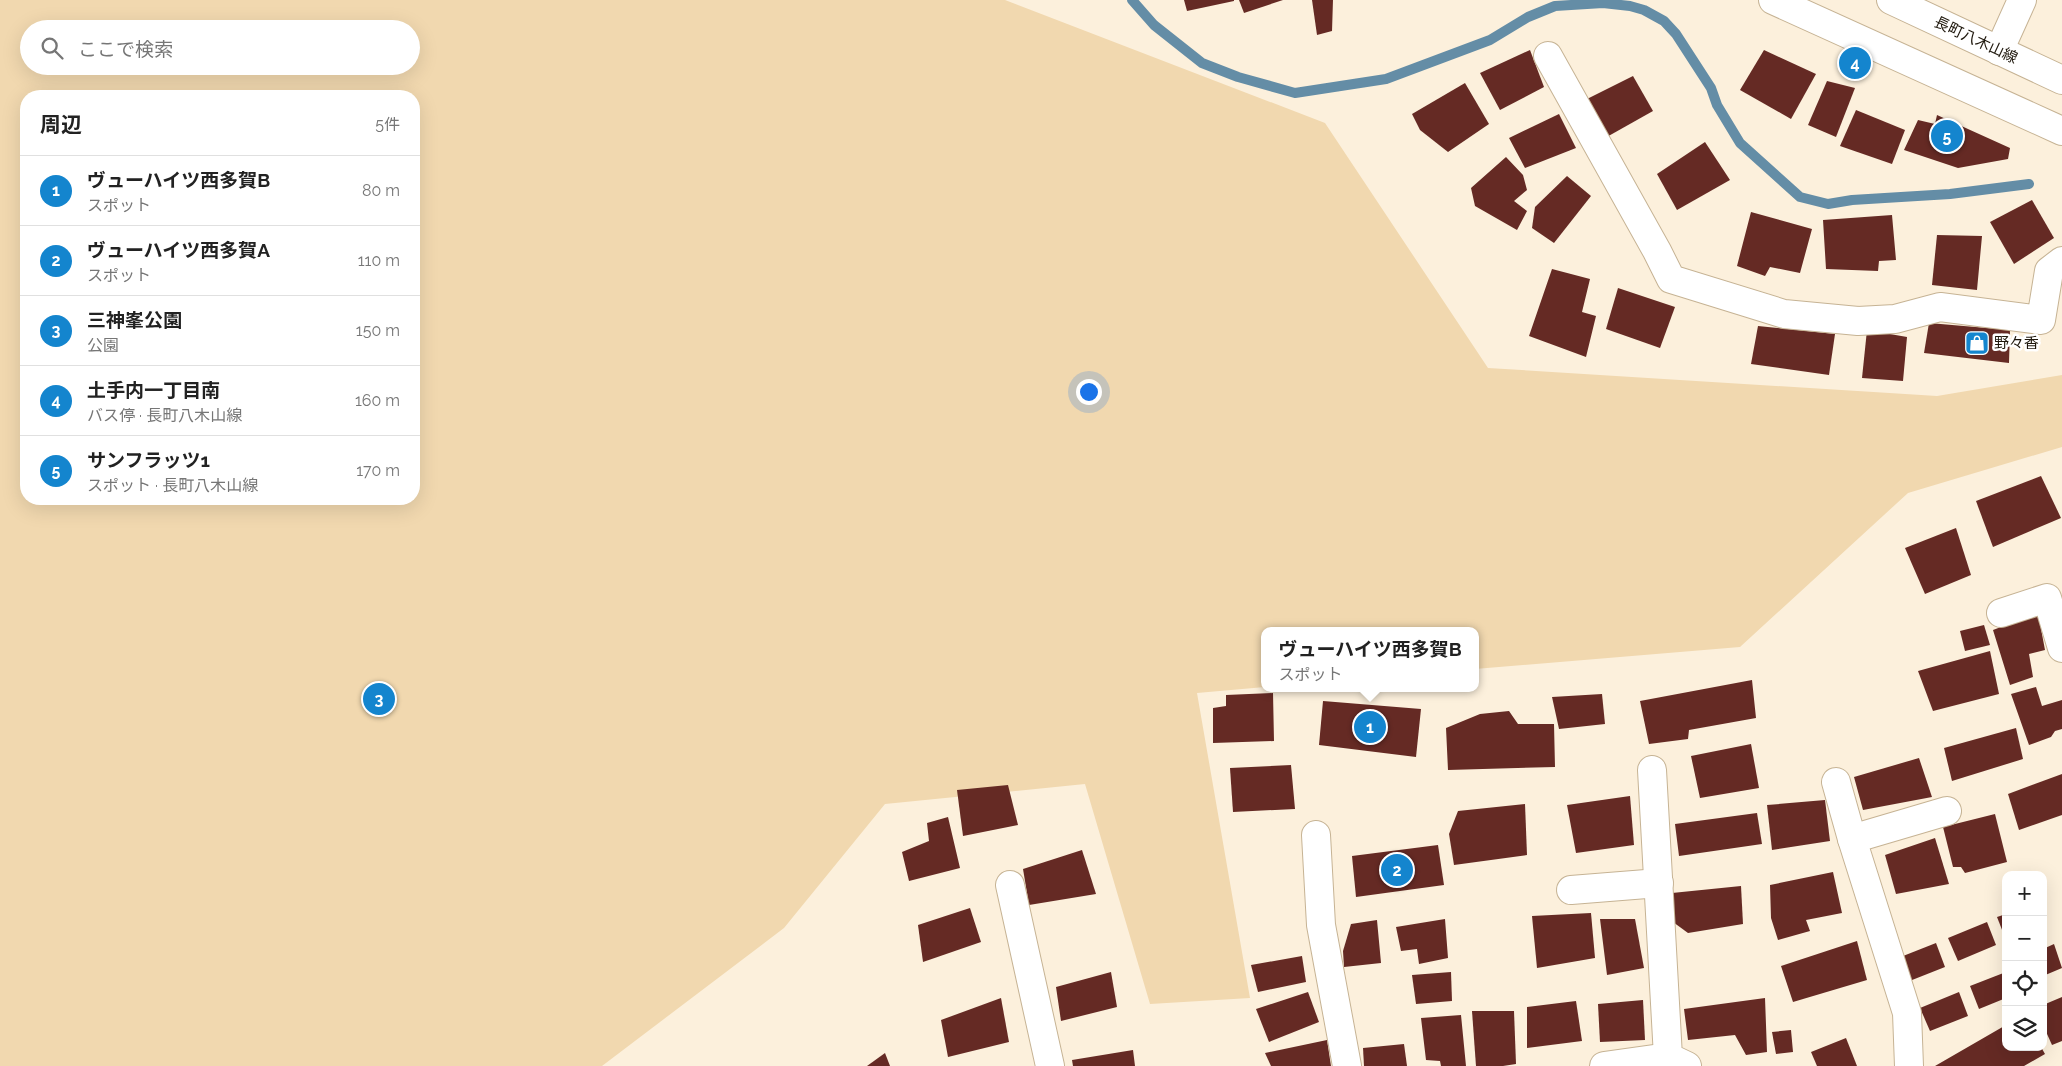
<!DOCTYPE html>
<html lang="ja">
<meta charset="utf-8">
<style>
:root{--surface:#fff;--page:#f2f2f2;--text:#222;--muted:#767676;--line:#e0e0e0;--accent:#1485ce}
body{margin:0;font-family:Raleway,"Noto Sans JP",sans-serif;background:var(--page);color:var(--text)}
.controls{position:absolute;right:15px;bottom:15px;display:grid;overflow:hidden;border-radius:10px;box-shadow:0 5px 20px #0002}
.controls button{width:45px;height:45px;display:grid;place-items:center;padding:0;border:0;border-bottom:1px solid var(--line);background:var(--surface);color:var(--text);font:25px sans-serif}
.you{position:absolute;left:1088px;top:391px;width:18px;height:18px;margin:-12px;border:4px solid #fff;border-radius:50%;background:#1a73e8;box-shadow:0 0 0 8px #1a73e833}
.badge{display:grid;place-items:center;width:32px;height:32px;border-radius:50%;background:var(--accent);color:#fff;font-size:16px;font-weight:700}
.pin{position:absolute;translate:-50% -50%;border:2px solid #fff;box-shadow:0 1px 5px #0006}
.popup{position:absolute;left:1261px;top:627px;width:218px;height:65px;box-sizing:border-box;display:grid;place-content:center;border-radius:10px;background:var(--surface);filter:drop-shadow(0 1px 4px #0005);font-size:16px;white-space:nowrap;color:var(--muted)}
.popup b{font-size:19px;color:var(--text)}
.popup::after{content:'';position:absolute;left:50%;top:100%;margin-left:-10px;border:10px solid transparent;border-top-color:var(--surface)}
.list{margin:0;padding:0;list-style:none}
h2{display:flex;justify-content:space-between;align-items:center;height:65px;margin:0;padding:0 20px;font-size:21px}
h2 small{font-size:16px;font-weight:400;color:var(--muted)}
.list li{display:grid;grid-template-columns:32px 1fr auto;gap:15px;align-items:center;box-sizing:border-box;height:70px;padding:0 20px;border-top:1px solid var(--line)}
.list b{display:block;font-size:19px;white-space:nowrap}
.list p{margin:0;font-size:16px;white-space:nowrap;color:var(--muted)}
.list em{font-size:16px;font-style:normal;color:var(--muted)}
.icon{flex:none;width:28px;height:28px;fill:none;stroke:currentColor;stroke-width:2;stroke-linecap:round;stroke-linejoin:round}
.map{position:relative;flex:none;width:2062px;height:1066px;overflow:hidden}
.search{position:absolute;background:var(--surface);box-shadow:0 5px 20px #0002;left:20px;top:20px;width:400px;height:55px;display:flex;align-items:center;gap:12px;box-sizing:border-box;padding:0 18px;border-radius:28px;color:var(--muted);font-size:19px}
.panel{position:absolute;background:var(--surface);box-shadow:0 5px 20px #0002;left:20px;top:90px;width:400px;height:415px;border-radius:20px}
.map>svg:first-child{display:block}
</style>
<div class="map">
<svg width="2062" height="1066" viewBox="0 0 2062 1066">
<rect width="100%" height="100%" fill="#fcf0dc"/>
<path fill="#f1d8af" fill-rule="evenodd" d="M 0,0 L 1005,0 L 1325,123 L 1488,368 L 1937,396 L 2062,375 L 2062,447 L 1908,493 L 1740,647 L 1475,669 L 1475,631 L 1265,631 L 1265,687 L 1197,693 L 1250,998 L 1150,1004 L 1085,784 L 885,804 L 784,928 L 602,1066 L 0,1066 ZM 29,29 L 411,29 L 411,66 L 29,66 ZM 26,96 L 414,96 L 414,499 L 26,499 Z"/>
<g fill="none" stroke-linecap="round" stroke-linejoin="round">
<polyline stroke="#648da6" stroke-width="10" points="1132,0 1154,25 1202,63 1238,77 1295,93 1386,79 1490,40 1528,17 1555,6 1603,3 1630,6 1644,10 1664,21 1676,34 1711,88 1717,105 1740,143 1800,197 1828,204 1852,200 1950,194 2029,184"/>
</g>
<g fill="#652a24">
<polygon points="1184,0 1234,0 1234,1 1187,11"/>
<polygon points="1239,0 1283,0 1244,13"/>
<polygon points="1312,0 1333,0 1332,31 1317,35"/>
<polygon points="1530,50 1544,87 1500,110 1480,73"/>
<polygon points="1764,50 1816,74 1791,119 1740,90"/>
<polygon points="1633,76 1653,111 1605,138 1585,100"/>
<polygon points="1827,81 1855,88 1836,137 1808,125"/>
<polygon points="1465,83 1489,124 1448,152 1420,130 1412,114"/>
<polygon points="1856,110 1905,130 1892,164 1840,146"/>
<polygon points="1559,114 1576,148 1525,168 1509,138"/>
<polygon points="1937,115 2010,148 2008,159 1958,168 1904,150 1918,120 1935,124"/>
<polygon points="1705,142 1730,180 1677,210 1657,174"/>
<polygon points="1506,157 1523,175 1527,190 1514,201 1527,211 1517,230 1475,206 1471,188"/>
<polygon points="1567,176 1591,196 1554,243 1532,228 1535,207"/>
<polygon points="2032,200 2054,238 2014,264 1990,222"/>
<polygon points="1751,212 1812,229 1800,273 1770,267 1765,276 1737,266"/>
<polygon points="1892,215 1896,260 1879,261 1878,271 1826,269 1823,220"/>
<polygon points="1937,235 1982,236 1977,290 1932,285"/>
<polygon points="1552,269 1590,279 1582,312 1596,316 1586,357 1529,336"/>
<polygon points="1618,288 1675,307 1660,348 1606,329"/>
<polygon points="1929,323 2010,330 2009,363 1924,353"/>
<polygon points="1758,326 1835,334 1829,375 1751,364"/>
<polygon points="1867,330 1907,337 1903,381 1862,378"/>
<polygon points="2041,476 2061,518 1993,547 1976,501"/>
<polygon points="1956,528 1971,575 1925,594 1905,548"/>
<polygon points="2038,613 2045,650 2029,654 2033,677 2010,685 1993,630"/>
<polygon points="1984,625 1990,645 1965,651 1960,631"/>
<polygon points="1990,651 1999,694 1933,711 1918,671"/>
<polygon points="1752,680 1756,718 1689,730 1688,739 1649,744 1640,701"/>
<polygon points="2036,687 2042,706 2062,700 2062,729 2055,731 2051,737 2029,745 2011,694"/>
<polygon points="1273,693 1274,741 1213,743 1213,708 1226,706 1226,695"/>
<polygon points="1602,694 1605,724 1559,729 1552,697"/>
<polygon points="1323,701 1421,709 1416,757 1319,745"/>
<polygon points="1509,711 1518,724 1554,724 1555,767 1448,770 1446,728 1480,714"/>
<polygon points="2016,728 2023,759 1952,781 1944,748"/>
<polygon points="1751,744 1759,788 1700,798 1691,756"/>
<polygon points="1919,758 1932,797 1863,810 1854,777"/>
<polygon points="1291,765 1295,809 1233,812 1230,768"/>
<polygon points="2062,774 2062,815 2019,830 2008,794"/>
<polygon points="1008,785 1018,825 963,836 957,790"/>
<polygon points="1630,796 1634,845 1576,853 1567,805"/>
<polygon points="1825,800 1830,841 1772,850 1767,805"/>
<polygon points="1525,804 1527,855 1454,865 1449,834 1458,811"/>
<polygon points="1757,813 1762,844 1679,856 1675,824"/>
<polygon points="1995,814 2007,862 1965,873 1961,867 1953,867 1943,827"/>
<polygon points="948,817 960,868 909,881 902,852 929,841 927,823"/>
<polygon points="1935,838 1949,884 1896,894 1885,855"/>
<polygon points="1438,845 1444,885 1356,897 1352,856"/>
<polygon points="1082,850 1096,894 1029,905 1023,869"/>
<polygon points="1833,872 1842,913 1806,920 1810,931 1778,940 1771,918 1770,885"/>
<polygon points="1741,886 1743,924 1688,933 1673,922 1672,893"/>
<polygon points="970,908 981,942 923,962 918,925"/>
<polygon points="1591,913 1595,958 1537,968 1532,916"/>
<polygon points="2006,914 2006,940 1997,917"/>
<polygon points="1445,919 1448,958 1419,964 1417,949 1401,951 1396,927"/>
<polygon points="1600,919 1635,919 1644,968 1607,975"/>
<polygon points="1377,920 1381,963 1344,967 1343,951 1351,924"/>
<polygon points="1987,922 1996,945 1958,961 1948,938"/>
<polygon points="1857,941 1867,980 1793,1002 1781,966"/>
<polygon points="1936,943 1945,967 1907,982 1898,958"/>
<polygon points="2054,944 2062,968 2043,976 2043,949"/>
<polygon points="1302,956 1306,982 1258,992 1251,965"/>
<polygon points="1111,972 1117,1007 1061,1021 1056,987"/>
<polygon points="1451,972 1452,1001 1416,1004 1412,975"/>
<polygon points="2006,972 2006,998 1979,1009 1970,986"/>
<polygon points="1308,992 1319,1022 1269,1042 1256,1009"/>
<polygon points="1959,992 1968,1016 1930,1031 1920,1008"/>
<polygon points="2062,997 2062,1041 2052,1045 2043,1025 2043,1005"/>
<polygon points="1001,998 1009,1042 948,1057 941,1020"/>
<polygon points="1765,998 1767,1052 1746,1055 1735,1035 1688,1040 1684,1009"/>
<polygon points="1643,1000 1645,1040 1600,1042 1598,1004"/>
<polygon points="1576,1001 1582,1041 1527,1048 1527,1007"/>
<polygon points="1472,1011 1514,1011 1516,1064 1503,1066 1476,1066"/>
<polygon points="1461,1015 1466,1066 1441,1066 1440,1061 1426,1060 1421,1018"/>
<polygon points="2006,1025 2006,1047 2041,1047 2045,1054 2024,1066 1935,1066"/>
<polygon points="1791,1030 1793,1052 1776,1054 1772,1032"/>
<polygon points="1846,1038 1857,1066 1817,1066 1811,1052"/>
<polygon points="1327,1040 1331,1066 1271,1066 1265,1053"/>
<polygon points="1404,1044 1407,1066 1364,1066 1363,1048"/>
<polygon points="1133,1050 1135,1066 1073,1066 1072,1060"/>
<polygon points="885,1053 890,1066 867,1066"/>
</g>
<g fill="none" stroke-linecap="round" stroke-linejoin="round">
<g stroke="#c6b394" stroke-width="30">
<g id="minor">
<polyline points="1773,0 2062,131"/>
<polyline points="1891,0 2062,80"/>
<polyline points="1999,51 2022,0"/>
<polyline points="1548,56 1657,251 1671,279 1784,314 1858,321 1895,319 1940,307 2041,320 2049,271 2062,261"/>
<polyline points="2001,613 2047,598 2062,648"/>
<polyline points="1652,770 1668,1057 1687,1066"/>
<polyline points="1836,782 1852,839 1907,1013 1909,1066"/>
<polyline points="1316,835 1321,925 1347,1066"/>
<polyline points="1852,839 1947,811"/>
<polyline points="1010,885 1050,1066"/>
<polyline points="1571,890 1659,883"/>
<polyline points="1604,1066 1668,1057"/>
</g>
</g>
<use href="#minor" stroke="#fff" stroke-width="28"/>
</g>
<defs>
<g id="shop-square" transform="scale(1.25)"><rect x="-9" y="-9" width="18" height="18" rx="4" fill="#1485ce" stroke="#fff"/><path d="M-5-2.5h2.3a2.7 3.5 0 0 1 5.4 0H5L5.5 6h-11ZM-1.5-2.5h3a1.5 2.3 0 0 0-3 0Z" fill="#fff"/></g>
</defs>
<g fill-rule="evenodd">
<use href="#shop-square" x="1977" y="343"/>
</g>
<g text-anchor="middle" stroke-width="5" stroke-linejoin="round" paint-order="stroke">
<g font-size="15" fill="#1d160b" stroke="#fff">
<text transform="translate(1976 40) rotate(25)" y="5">長町八木山線</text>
</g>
<g font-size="15" fill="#1d160b" stroke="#fff" text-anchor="start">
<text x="1994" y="348">野々香</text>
</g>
</g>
</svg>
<div class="controls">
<button>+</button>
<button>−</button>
<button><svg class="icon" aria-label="locate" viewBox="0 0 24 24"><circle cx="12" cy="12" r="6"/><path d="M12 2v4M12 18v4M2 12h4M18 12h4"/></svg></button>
<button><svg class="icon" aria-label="layers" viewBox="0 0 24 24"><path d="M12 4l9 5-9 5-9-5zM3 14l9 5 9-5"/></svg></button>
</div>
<div class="you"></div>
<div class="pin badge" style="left:1370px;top:727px">1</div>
<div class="popup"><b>ヴューハイツ西多賀B</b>スポット</div>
<div class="pin badge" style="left:1397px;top:870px">2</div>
<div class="pin badge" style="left:379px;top:699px">3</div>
<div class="pin badge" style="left:1855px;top:63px">4</div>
<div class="pin badge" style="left:1947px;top:136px">5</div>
<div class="search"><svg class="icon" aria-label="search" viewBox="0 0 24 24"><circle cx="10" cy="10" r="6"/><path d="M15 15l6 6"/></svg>ここで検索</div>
<section class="panel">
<h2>周辺<small>5件</small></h2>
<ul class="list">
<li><span class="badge">1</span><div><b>ヴューハイツ西多賀B</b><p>スポット</p></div><em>80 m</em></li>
<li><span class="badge">2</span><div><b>ヴューハイツ西多賀A</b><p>スポット</p></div><em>110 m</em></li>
<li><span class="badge">3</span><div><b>三神峯公園</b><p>公園</p></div><em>150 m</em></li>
<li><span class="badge">4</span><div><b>土手内一丁目南</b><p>バス停 · 長町八木山線</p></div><em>160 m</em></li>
<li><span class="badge">5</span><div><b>サンフラッツ1</b><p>スポット · 長町八木山線</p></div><em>170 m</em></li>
</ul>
</section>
</div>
